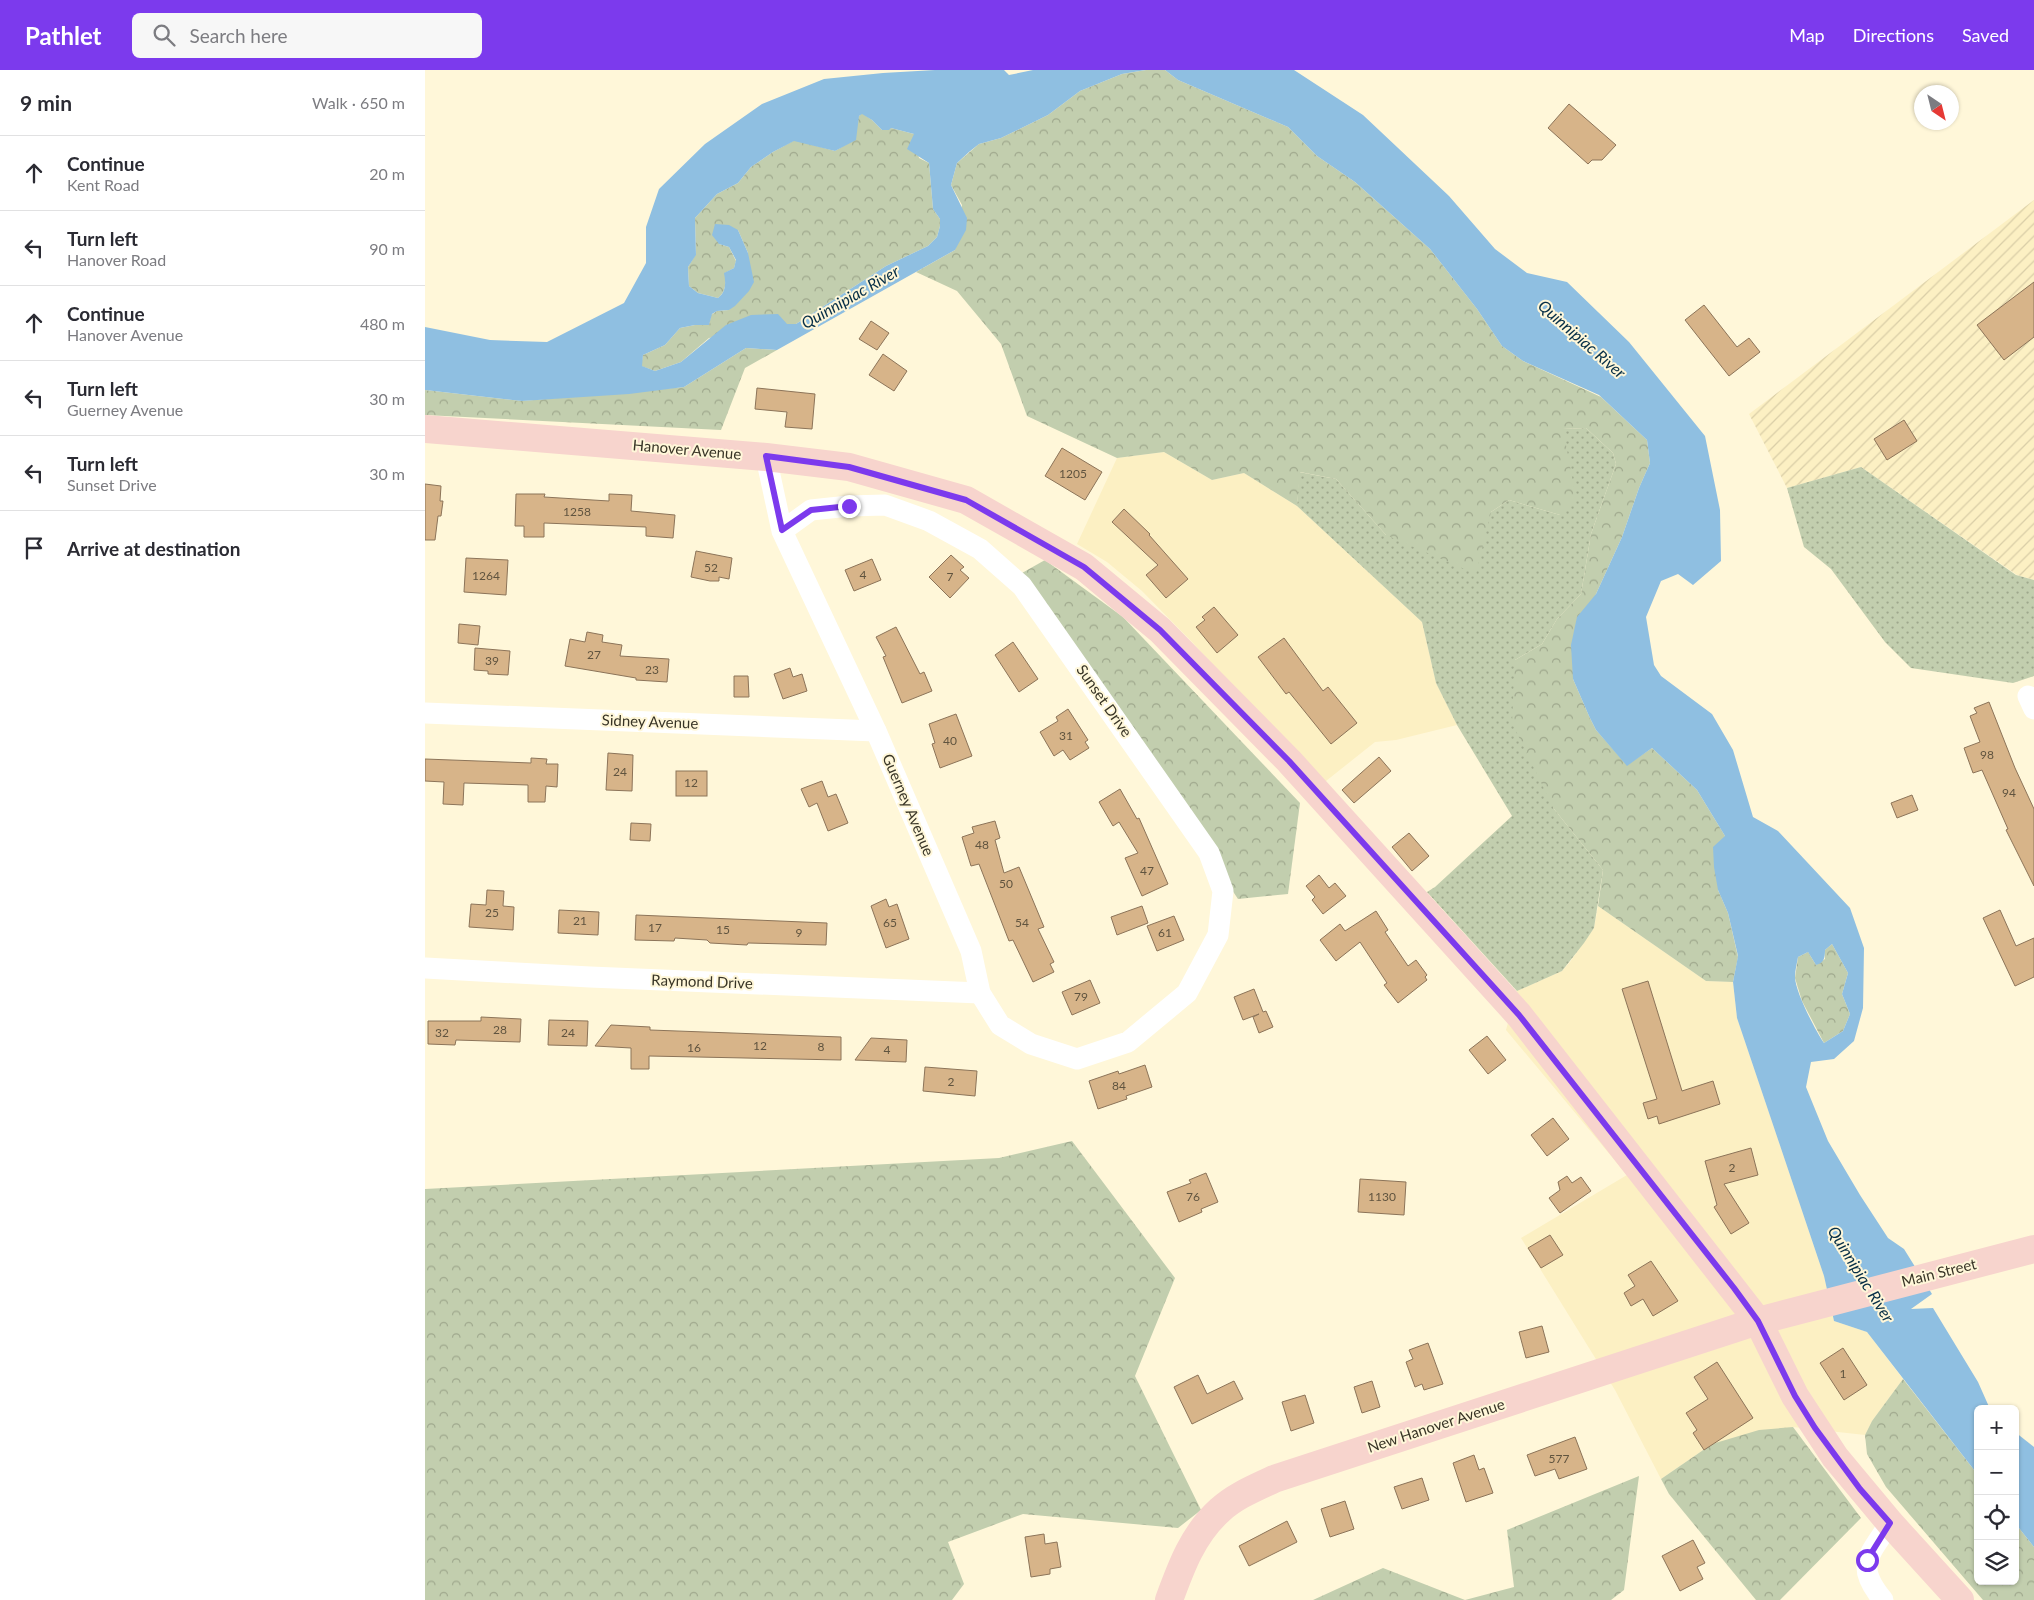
<!DOCTYPE html>
<meta charset="utf-8">
<style>
:root{--surface:#fff;--page:#f7f7f7;--text:#2b2b33;--muted:#7c7c81;--line:#e1e1e2;--accent:#7c3aed}
body{margin:0;font-family:Lato,sans-serif;background:var(--page);color:var(--text)}
.controls{position:absolute;right:15px;bottom:15px;display:grid;overflow:hidden;border-radius:8px;box-shadow:0 1px 4px #0004}
.controls button{width:45px;height:45px;display:grid;place-items:center;padding:0;border:0;border-bottom:1px solid var(--line);background:var(--surface);color:var(--text);font:25px sans-serif}
.compass{position:absolute;left:1489px;top:15px;width:45px;height:45px;border-radius:50%;background:var(--surface);box-shadow:0 1px 4px #0004;rotate:145deg}
.stop{position:absolute;width:15px;height:15px;margin:-11px;border:4px solid #7c3aed;border-radius:50%;background:#fff}
.stop.end{background:#7c3aed;border-color:#fff;box-shadow:0 1px 5px #0008}
.list{margin:0;padding:0;list-style:none}
h2{display:flex;justify-content:space-between;align-items:center;height:65px;margin:0;padding:0 20px;font-size:21px}
h2 small{font-size:16px;font-weight:400;color:var(--muted)}
.list li{display:grid;grid-template-columns:32px 1fr auto;gap:15px;align-items:center;box-sizing:border-box;height:75px;padding:0 20px;border-top:1px solid var(--line)}
.list b{display:block;font-size:19px;white-space:nowrap}
.list p{margin:0;font-size:16px;white-space:nowrap;color:var(--muted)}
.list em{font-size:16px;font-style:normal;color:var(--muted)}
.icon{flex:none;width:28px;height:28px;fill:none;stroke:currentColor;stroke-width:2;stroke-linecap:round;stroke-linejoin:round}
.map{position:relative;flex:none;width:1609px;height:1530px;overflow:hidden}
header{display:flex;align-items:center;gap:30px;box-sizing:border-box;height:70px;padding:0 25px;background:var(--accent);color:#fff}
header strong{font-size:24px}
nav{display:flex;gap:28px;margin-inline-start:auto;font-size:18px}
.search{width:350px;height:45px;background:var(--page);display:flex;align-items:center;gap:12px;box-sizing:border-box;padding:0 18px;border-radius:8px;color:var(--muted);font-size:19px}
main{display:flex}
aside{flex:1;background:var(--surface)}
.map>svg:first-child{display:block}
</style>
<header>
<strong>Pathlet</strong>
<div class="search"><svg class="icon" aria-label="search" viewBox="0 0 24 24"><circle cx="10" cy="10" r="6"/><path d="M15 15l6 6"/></svg>Search here</div>
<nav><a>Map</a><a>Directions</a><a>Saved</a></nav>
</header>
<main>
<aside>
<h2>9 min<small>Walk · 650 m</small></h2>
<ul class="list">
<li><svg class="icon" aria-label="ahead" viewBox="0 0 24 24"><path d="M12 20V5M6 11l6-6 6 6"/></svg><div><b>Continue</b><p>Kent Road</p></div><em>20 m</em></li>
<li><svg class="icon" aria-label="left" viewBox="0 0 24 24"><path d="M17 20v-9H6M10 6l-5 5 5 5"/></svg><div><b>Turn left</b><p>Hanover Road</p></div><em>90 m</em></li>
<li><svg class="icon" aria-label="ahead" viewBox="0 0 24 24"><path d="M12 20V5M6 11l6-6 6 6"/></svg><div><b>Continue</b><p>Hanover Avenue</p></div><em>480 m</em></li>
<li><svg class="icon" aria-label="left" viewBox="0 0 24 24"><path d="M17 20v-9H6M10 6l-5 5 5 5"/></svg><div><b>Turn left</b><p>Guerney Avenue</p></div><em>30 m</em></li>
<li><svg class="icon" aria-label="left" viewBox="0 0 24 24"><path d="M17 20v-9H6M10 6l-5 5 5 5"/></svg><div><b>Turn left</b><p>Sunset Drive</p></div><em>30 m</em></li>
<li><svg class="icon" aria-label="arrive" viewBox="0 0 24 24"><path d="M6 21V4h12l-3 4 3 4H6"/></svg><div><b>Arrive at destination</b></div></li>
</ul>
</aside>
<div class="map">
<svg width="1609" height="1530" viewBox="0 0 1609 1530">
<defs>
<pattern id="industrial-furrows" width="10" height="10" patternUnits="userSpaceOnUse" patternTransform="scale(1.25)"><rect width="10" height="10" fill="#fcf0c3"/><path d="M-1 1l2-2M0 10L10 0M9 11l2-2" fill="none" stroke="#d9cea7"/></pattern>
<pattern id="grass-dots" width="8" height="8" patternUnits="userSpaceOnUse" patternTransform="scale(1.25)"><rect width="8" height="8" fill="#c2ceae"/><path d="M2 2h.1M6 6h.1" fill="none" stroke="#9fa88d" stroke-width="1.8" stroke-linecap="round"/></pattern>
<pattern id="forest-crowns" width="20" height="18" patternUnits="userSpaceOnUse" patternTransform="scale(1.25)"><rect width="20" height="18" fill="#c2ceae"/><path d="M2 6a3 3 0 1 1 6 0M12 15a3 3 0 1 1 6 0" fill="none" stroke="#9fa88d"/></pattern>
</defs>
<rect width="100%" height="100%" fill="#fff7d9"/>
<g fill="#fcf0c3">
<polygon points="739,382 787,410 819,403 872,436 997,552 1011,613 1032,655 971,670 950,672 896,715 768,573 717,521 682,492 652,474 692,388"/>
<polygon points="1173,836 1281,911 1308,912 1312,948 1399,1206 1409,1251 1442,1262 1478,1309 1447,1351 1440,1365 1368,1357 1287,1374 1236,1409 1190,1320 1096,1168 1202,1105 1081,960 1092,921 1137,901 1145,892 1169,858"/>
</g>
<polygon fill="url(#industrial-furrows)" points="1609,130 1609,510 1592,505 1436,397 1362,418 1324,344"/>
<g fill="url(#grass-dots)">
<polygon points="1161,358 1188,383 1191,394 1166,464 1156,524 1132,549 1117,574 1090,590 1129,739 1178,800 1169,858 1159,873 1137,901 1092,921 1002,822 1010,817 1087,746 1032,655 1011,613 997,552 872,436 874,402 911,409 961,465 1066,442 1084,430 1135,445 1138,359"/>
<polygon points="1436,397 1591,505 1609,510 1609,606 1588,613 1486,598 1460,572 1406,499 1379,477 1362,418"/>
</g>
<g fill="url(#forest-crowns)">
<polygon points="721,0 740,0 753,10 863,57 892,86 930,112 1005,179 1052,239 1077,276 1098,291 1176,327 1222,370 1225,393 1214,418 1197,467 1171,524 1148,609 1164,646 1171,660 1202,695 1227,678 1272,720 1300,766 1293,820 1303,843 1313,887 1308,912 1281,911 1173,836 1178,800 1129,739 1087,653 1090,590 1117,574 1132,549 1156,524 1166,464 1191,394 1188,383 1161,358 1138,359 1151,428 1135,445 1084,430 1066,442 1051,504 961,465 911,409 875,402 872,436 819,403 787,410 739,382 692,388 602,346 576,274 532,221 491,202 530,180 537,135 526,115 532,93 554,74 576,68 623,45 655,21 697,4"/>
<path d="M 437,43 L 447,50 L 457,60 L 466,58 L 489,64 L 494,88 L 504,93 L 508,139 L 515,149 L 515,156 L 512,167 L 503,176 L 461,196 L 371,254 L 284,268 L 256,292 L 230,301 L 216,296 L 218,285 L 240,275 L 255,258 L 270,255 L 284,255 L 286,245 L 292,241 L 304,240 L 323,183 L 313,160 L 294,174 L 304,177 L 311,191 L 309,198 L 300,203 C 301,213 301,222 293,228 L 273,223 L 264,216 L 263,197 L 271,184 L 270,148 L 292,124 L 313,113 L 326,97 L 348,82 L 370,70 L 410,81 L 420,75 L 434,46 Z"/>
<polygon points="321,278 352,280 320,298 296,360 0,345 0,320 97,331 259,317"/>
<polygon points="620,490 698,547 875,733 863,824 813,829 597,503"/>
<polygon points="1407,874 1423,903 1417,924 1425,944 1418,961 1399,973 1377,931 1370,908 1373,887 1383,882 1391,895 1400,889 1400,880"/>
<polygon points="647,1071 750,1208 710,1306 776,1440 753,1458 598,1444 523,1472 539,1514 527,1530 0,1530 0,1119 574,1088"/>
<polygon points="1478,1309 1553,1405 1553,1511 1590,1511 1590,1453 1609,1477 1609,1530 1558,1530 1461,1417 1442,1384 1440,1365 1447,1351"/>
<polygon points="1368,1357 1436,1448 1355,1530 1331,1530 1244,1424 1236,1409 1287,1374 1334,1360"/>
<polygon points="1214,1406 1199,1520 1186,1530 888,1530 958,1498 1040,1530 1089,1517 1082,1460"/>
</g>
<g fill="#8fbfe1" fill-rule="evenodd">
<path d="M 510,0 L 579,0 L 584,5 L 608,0 L 721,0 L 697,4 L 655,21 L 623,45 L 576,68 L 554,74 L 544,82 L 532,93 L 526,115 L 542,148 L 541,160 L 530,180 L 352,280 L 321,278 L 259,317 L 204,324 L 97,331 L 0,320 L 0,257 L 65,270 L 122,272 L 199,233 L 221,193 L 221,157 L 234,119 L 280,74 L 337,34 L 399,9 L 458,3 ZM 437,44 L 447,50 L 457,60 L 464,60 L 466,58 L 489,64 L 482,79 L 504,93 L 508,139 L 515,149 L 515,156 L 512,167 L 503,176 L 461,196 L 371,254 L 362,254 L 353,244 L 326,245 L 301,255 L 256,292 L 230,301 L 217,296 L 218,285 L 240,275 L 255,258 L 270,255 L 284,255 L 287,244 L 292,241 L 304,240 L 310,236 L 324,221 L 329,212 L 323,183 L 313,160 L 304,155 L 290,154 L 287,165 L 294,174 L 304,177 L 311,190 L 309,198 L 299,203 C 301,213 301,222 293,228 L 273,223 L 264,216 L 263,197 L 271,185 L 270,148 L 292,124 L 313,113 L 326,97 L 348,82 L 369,71 L 410,81 L 431,70 L 434,46 Z"/>
<path d="M 735,0 L 869,0 L 938,45 L 1024,126 L 1070,179 L 1102,203 L 1142,212 L 1204,272 L 1280,366 L 1295,440 L 1296,491 L 1268,515 L 1253,504 L 1236,511 L 1221,547 L 1229,595 L 1236,606 L 1287,644 L 1308,680 L 1328,747 L 1353,761 L 1425,838 L 1439,878 L 1438,938 L 1429,971 L 1409,989 L 1386,992 L 1381,1017 L 1403,1071 L 1435,1125 L 1463,1168 L 1479,1179 L 1507,1224 L 1486,1239 L 1508,1238 L 1553,1312 L 1565,1339 L 1553,1339 L 1553,1405 L 1442,1262 L 1409,1251 L 1399,1206 L 1312,948 L 1308,912 L 1313,886 L 1303,843 L 1293,820 L 1289,797 L 1288,777 L 1300,766 L 1272,720 L 1227,678 L 1202,696 L 1171,660 L 1164,646 L 1148,609 L 1146,575 L 1152,547 L 1171,524 L 1197,467 L 1214,418 L 1225,393 L 1222,370 L 1174,325 L 1098,291 L 1077,276 L 1052,239 L 1005,179 L 930,112 L 892,86 L 863,57 L 753,10 L 740,0 ZM 1407,874 L 1423,903 L 1417,924 L 1425,944 L 1418,961 L 1399,973 C 1390,960 1370,921 1370,907 C 1370,900 1372,893 1373,887 L 1383,882 L 1391,895 C 1399,893 1400,888 1400,880 Z"/>
<polygon points="1590,1362 1609,1377 1609,1477 1590,1453"/>
</g>
<g fill="#d7b489" stroke="#8c7459">
<polygon points="1144,34 1191,75 1177,90 1167,90 1163,94 1123,58"/>
<polygon points="1609,212 1609,267 1579,290 1552,255"/>
<polygon points="1279,235 1312,277 1324,268 1335,282 1304,306 1260,250"/>
<polygon points="446,251 464,263 452,280 434,269"/>
<polygon points="458,284 482,301 469,321 444,305"/>
<polygon points="332,318 390,324 387,359 360,357 362,342 330,339"/>
<polygon points="1479,350 1492,371 1462,390 1449,369"/>
<polygon points="637,378 677,402 660,430 620,406"/>
<polygon points="0,414 16,416 15,431 18,431 16,446 13,446 10,470 0,470"/>
<polygon points="91,424 120,424 119,427 184,431 184,424 207,425 206,441 250,445 248,468 221,466 221,457 119,453 119,467 99,467 99,456 90,456"/>
<polygon points="699,439 725,464 724,465 763,509 741,528 721,505 733,495 687,452"/>
<polygon points="271,481 307,488 304,509 294,507 294,511 285,511 266,507"/>
<polygon points="526,485 539,497 535,500 544,508 525,528 504,507"/>
<polygon points="41,488 83,490 81,525 39,522"/>
<polygon points="447,489 456,510 429,521 420,500"/>
<polygon points="789,537 813,565 792,583 771,557 780,550 777,547"/>
<polygon points="34,554 55,556 53,575 33,573"/>
<polygon points="471,557 495,604 499,602 507,621 477,633 458,587 461,586 451,567"/>
<polygon points="162,562 178,565 177,572 197,575 195,586 244,589 242,612 211,610 211,608 140,596 145,569 160,572"/>
<polygon points="859,568 898,621 903,617 932,653 906,674 864,622 861,624 833,587"/>
<polygon points="588,572 613,609 594,622 570,585"/>
<polygon points="50,578 85,581 83,605 63,604 63,601 49,600"/>
<polygon points="365,598 368,607 377,604 382,621 358,629 349,604"/>
<polygon points="309,606 323,606 324,627 309,627"/>
<polygon points="1564,632 1590,698 1609,739 1609,816 1581,760 1583,759 1557,700 1548,703 1539,678 1555,672 1545,646 1552,643 1549,638"/>
<polygon points="643,639 663,670 660,672 664,678 645,690 638,680 629,686 615,662 633,651 631,647"/>
<polygon points="531,644 547,686 515,698 507,674 510,673 504,654"/>
<polygon points="183,683 208,685 207,721 181,720"/>
<polygon points="954,687 966,701 929,733 917,720"/>
<polygon points="106,688 122,689 121,694 133,694 132,717 121,716 120,732 103,732 103,715 39,713 38,735 18,734 19,712 0,711 0,689 106,693"/>
<rect x="251" y="701" width="31" height="25"/>
<polygon points="397,711 403,727 411,724 423,753 403,761 392,733 384,737 376,719"/>
<polygon points="695,719 712,749 714,748 743,814 717,826 700,788 713,783 694,752 688,756 674,732"/>
<polygon points="1487,725 1493,740 1472,748 1466,733"/>
<polygon points="570,751 575,768 570,770 579,803 594,797 619,857 613,859 629,892 625,894 629,902 608,912 588,870 584,871 554,794 546,796 537,767 549,763 547,757"/>
<polygon points="206,753 226,754 225,771 205,770"/>
<polygon points="984,763 1004,786 987,801 967,777"/>
<polygon points="894,805 904,818 910,813 921,826 898,844 887,830 890,827 881,816"/>
<polygon points="62,820 79,821 78,836 89,837 88,860 44,857 46,834 61,835"/>
<polygon points="461,829 464,837 472,834 484,869 461,878 446,836"/>
<polygon points="717,836 723,853 692,865 686,847"/>
<polygon points="134,840 174,842 173,865 133,863"/>
<polygon points="1575,840 1591,876 1609,868 1609,907 1590,916 1558,848"/>
<polygon points="951,841 963,860 960,862 983,896 991,890 1002,905 1000,907 1002,910 973,933 959,915 962,913 935,872 911,891 895,870 915,854 920,861"/>
<polygon points="211,845 402,853 401,875 323,873 322,875 285,873 282,870 250,868 249,871 210,870"/>
<polygon points="749,846 759,870 732,881 722,856"/>
<polygon points="665,910 675,933 647,945 637,922"/>
<polygon points="1223,911 1257,1021 1288,1011 1295,1034 1234,1054 1232,1046 1223,1049 1218,1033 1232,1029 1197,919"/>
<polygon points="829,919 838,942 841,941 848,957 834,963 828,947 834,944 818,950 809,927"/>
<polygon points="56,947 96,949 95,972 31,970 30,975 3,974 3,951 56,951"/>
<polygon points="124,950 163,951 162,976 123,975"/>
<polygon points="186,955 225,957 225,960 416,967 416,990 224,986 224,999 206,999 206,978 170,976"/>
<polygon points="1062,966 1081,990 1063,1004 1044,980"/>
<polygon points="446,968 482,970 481,992 430,990"/>
<polygon points="720,995 727,1017 701,1026 702,1029 673,1039 664,1011 693,1001 694,1004"/>
<polygon points="500,997 552,1001 550,1026 498,1021"/>
<polygon points="1128,1048 1144,1069 1122,1086 1106,1065"/>
<polygon points="1326,1078 1333,1105 1299,1114 1324,1153 1306,1164 1289,1137 1292,1135 1280,1091"/>
<polygon points="781,1103 793,1132 776,1139 777,1142 754,1152 742,1122 766,1113 764,1110"/>
<polygon points="1142,1106 1147,1113 1156,1107 1166,1121 1135,1143 1124,1128 1135,1120 1133,1112"/>
<polygon points="935,1109 981,1112 979,1145 933,1142"/>
<polygon points="1125,1165 1138,1185 1116,1198 1103,1178"/>
<polygon points="1226,1191 1253,1231 1228,1246 1218,1229 1206,1236 1199,1223 1210,1216 1203,1205"/>
<polygon points="1117,1256 1124,1282 1101,1288 1094,1262"/>
<polygon points="1003,1273 1018,1314 999,1320 997,1314 990,1317 981,1292 988,1289 984,1280"/>
<polygon points="1418,1278 1442,1315 1419,1330 1395,1293"/>
<polygon points="1292,1292 1328,1348 1279,1380 1268,1363 1272,1360 1261,1343 1283,1329 1269,1307"/>
<polygon points="773,1305 782,1324 809,1311 818,1329 767,1354 749,1317"/>
<polygon points="947,1311 955,1337 937,1343 929,1317"/>
<polygon points="880,1325 889,1353 866,1361 857,1332"/>
<polygon points="1150,1367 1162,1399 1134,1409 1130,1399 1110,1406 1102,1385"/>
<polygon points="1049,1385 1054,1400 1059,1398 1068,1423 1041,1432 1028,1393"/>
<polygon points="997,1408 1004,1430 977,1439 969,1417"/>
<polygon points="920,1431 929,1459 905,1467 896,1439"/>
<polygon points="862,1451 872,1472 824,1496 814,1476"/>
<polygon points="619,1464 620,1474 632,1472 636,1497 625,1499 625,1504 606,1507 600,1467"/>
<polygon points="1268,1470 1280,1493 1272,1497 1278,1509 1255,1521 1237,1486"/>
</g>
<g fill="none" stroke-linecap="round" stroke-linejoin="round">
<g stroke="#fff" stroke-width="21">
<polyline points="341,387 357,461 451,661 546,881 555,923 575,955 606,974 652,989 703,972 762,923 793,865 798,821 784,783 597,516 555,479 504,451 460,435 424,436 386,440 357,461"/>
<polyline points="1603,626 1609,639"/>
<polyline points="0,643 451,661"/>
<polyline points="0,898 165,907 555,923"/>
<path d="M 1458,1530 C 1429,1495 1444,1486 1465,1453"/>
</g>
<g stroke="#f7d4cd" stroke-width="28">
<polyline points="0,359 341,387 424,397 541,430 659,497 735,560 864,691 1094,945 1333,1251 1370,1326 1410,1387 1465,1453 1535,1530"/>
<path d="M 744,1530 C 756,1497 768,1464 795,1440 C 810,1426 830,1418 849,1409 L 1333,1251 L 1609,1179"/>
</g>
</g>
<g fill="none" stroke-linecap="round" stroke-linejoin="round">
<polyline stroke="#7c3aed" stroke-width="6" points="424,436 386,440 357,460 341,386 424,397 541,430 659,497 735,560 864,691 1094,945 1309,1218 1333,1251 1370,1326 1390,1358 1435,1419 1465,1453 1442,1490"/>
</g>
<g text-anchor="middle" stroke-width="4" stroke-linejoin="round" paint-order="stroke">
<g font-size="12" fill="#60543f">
<text x="648" y="408">1205</text>
<text x="152" y="446">1258</text>
<text x="286" y="502">52</text>
<text x="438" y="509">4</text>
<text x="61" y="510">1264</text>
<text x="525" y="511">7</text>
<text x="169" y="589">27</text>
<text x="67" y="595">39</text>
<text x="227" y="604">23</text>
<text x="641" y="670">31</text>
<text x="525" y="675">40</text>
<text x="1562" y="689">98</text>
<text x="195" y="706">24</text>
<text x="266" y="717">12</text>
<text x="1584" y="727">94</text>
<text x="557" y="779">48</text>
<text x="722" y="805">47</text>
<text x="581" y="818">50</text>
<text x="67" y="847">25</text>
<text x="155" y="855">21</text>
<text x="465" y="857">65</text>
<text x="597" y="857">54</text>
<text x="230" y="862">17</text>
<text x="298" y="864">15</text>
<text x="374" y="867">9</text>
<text x="740" y="867">61</text>
<text x="656" y="931">79</text>
<text x="75" y="964">28</text>
<text x="17" y="967">32</text>
<text x="143" y="967">24</text>
<text x="335" y="980">12</text>
<text x="396" y="981">8</text>
<text x="269" y="982">16</text>
<text x="462" y="984">4</text>
<text x="526" y="1016">2</text>
<text x="694" y="1020">84</text>
<text x="1307" y="1102">2</text>
<text x="768" y="1131">76</text>
<text x="957" y="1131">1130</text>
<text x="1418" y="1308">1</text>
<text x="1134" y="1393">577</text>
</g>
<g font-size="15" fill="#383426" stroke="#fff7d9">
<text transform="translate(262 380) rotate(5)" y="5">Hanover Avenue</text>
<text transform="translate(679 631) rotate(55)" y="5">Sunset Drive</text>
<text transform="translate(225 652) rotate(2)" y="5">Sidney Avenue</text>
<text transform="translate(483 735) rotate(67)" y="5">Guerney Avenue</text>
<text transform="translate(277 912) rotate(2)" y="5">Raymond Drive</text>
<text transform="translate(1514 1203) rotate(-14)" y="5">Main Street</text>
<text transform="translate(1011 1356) rotate(-18)" y="5">New Hanover Avenue</text>
</g>
<g font-size="16" font-style="italic" fill="#062e46" stroke="#fff7d9">
<text transform="translate(425 227) rotate(-30)" y="6">Quinnipiac River</text>
<text transform="translate(1157 269) rotate(41)" y="6">Quinnipiac River</text>
<text transform="translate(1436 1204) rotate(58)" y="6">Quinnipiac River</text>
</g>
</g>
</svg>
<div class="controls">
<button>+</button>
<button>−</button>
<button><svg class="icon" aria-label="locate" viewBox="0 0 24 24"><circle cx="12" cy="12" r="6"/><path d="M12 2v4M12 18v4M2 12h4M18 12h4"/></svg></button>
<button><svg class="icon" aria-label="layers" viewBox="0 0 24 24"><path d="M12 4l9 5-9 5-9-5zM3 14l9 5 9-5"/></svg></button>
</div>
<svg class="compass" viewBox="-18 -18 36 36"><path d="M0-13l5 13h-10z" fill="#e53935"/><path d="M0 13l5-13h-10z" fill="#7c7c81"/></svg>
<div class="stop" style="left:1442px;top:1490px"></div>
<div class="stop end" style="left:424px;top:436px"></div>
</div>
</main>
